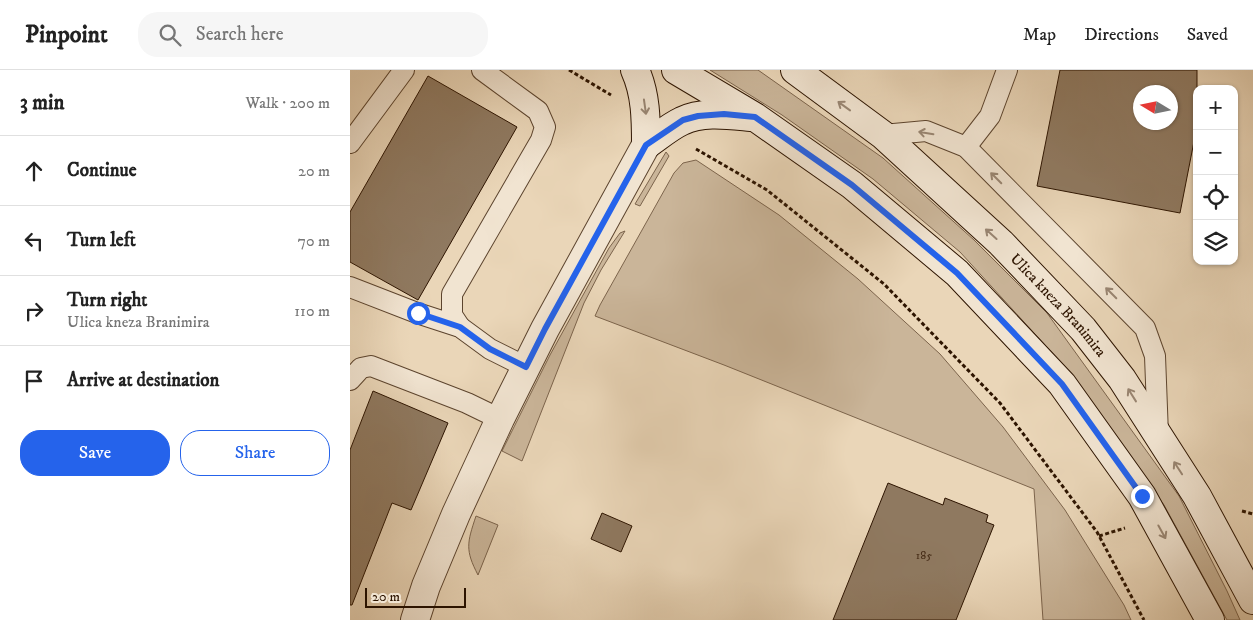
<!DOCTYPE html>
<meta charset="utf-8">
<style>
:root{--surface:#fff;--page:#f6f6f6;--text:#222;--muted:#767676;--line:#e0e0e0;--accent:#2563eb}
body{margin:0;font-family:"IM FELL DW Pica",serif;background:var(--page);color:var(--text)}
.controls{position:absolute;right:15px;top:15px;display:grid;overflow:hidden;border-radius:10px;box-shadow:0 1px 4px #0004}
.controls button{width:45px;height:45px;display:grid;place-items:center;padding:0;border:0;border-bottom:1px solid var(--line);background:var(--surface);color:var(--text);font:25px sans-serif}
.compass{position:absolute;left:783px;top:15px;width:45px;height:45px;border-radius:50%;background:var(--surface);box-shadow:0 1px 4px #0004;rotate:280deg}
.scale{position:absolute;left:15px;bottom:12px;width:101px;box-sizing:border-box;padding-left:5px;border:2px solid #2d1400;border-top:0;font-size:14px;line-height:18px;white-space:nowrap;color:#2d1400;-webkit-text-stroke:4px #f1e4d1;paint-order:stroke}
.stop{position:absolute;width:15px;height:15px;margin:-11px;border:4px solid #2563eb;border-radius:50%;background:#fff}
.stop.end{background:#2563eb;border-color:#fff;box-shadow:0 1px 5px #0008}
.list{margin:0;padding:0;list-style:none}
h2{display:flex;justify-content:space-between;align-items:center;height:65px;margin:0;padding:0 20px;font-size:21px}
h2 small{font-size:16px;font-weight:400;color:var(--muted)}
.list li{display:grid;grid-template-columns:32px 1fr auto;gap:15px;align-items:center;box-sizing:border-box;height:70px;padding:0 20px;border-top:1px solid var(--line)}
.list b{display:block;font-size:19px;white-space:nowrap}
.list p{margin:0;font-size:16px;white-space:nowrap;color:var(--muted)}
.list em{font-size:16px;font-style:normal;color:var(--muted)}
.actions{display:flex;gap:10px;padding:15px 20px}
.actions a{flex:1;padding:11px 0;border:1px solid var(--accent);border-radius:20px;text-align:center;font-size:18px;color:var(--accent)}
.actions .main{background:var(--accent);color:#fff}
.icon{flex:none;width:28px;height:28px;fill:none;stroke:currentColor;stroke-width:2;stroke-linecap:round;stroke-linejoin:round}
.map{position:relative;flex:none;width:903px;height:550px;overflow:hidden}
header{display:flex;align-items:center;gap:30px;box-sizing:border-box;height:70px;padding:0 25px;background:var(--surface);border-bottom:1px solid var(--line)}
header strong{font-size:24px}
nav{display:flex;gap:28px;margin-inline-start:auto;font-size:18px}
.search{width:350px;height:45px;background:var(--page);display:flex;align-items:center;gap:12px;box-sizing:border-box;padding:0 18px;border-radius:20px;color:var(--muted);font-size:19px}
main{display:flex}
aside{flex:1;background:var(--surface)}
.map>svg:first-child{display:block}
</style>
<header>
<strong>Pinpoint</strong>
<div class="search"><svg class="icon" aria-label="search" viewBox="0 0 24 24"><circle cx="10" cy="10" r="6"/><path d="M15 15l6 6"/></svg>Search here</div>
<nav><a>Map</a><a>Directions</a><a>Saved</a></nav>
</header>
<main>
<aside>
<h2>3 min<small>Walk · 200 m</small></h2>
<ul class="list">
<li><svg class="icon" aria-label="ahead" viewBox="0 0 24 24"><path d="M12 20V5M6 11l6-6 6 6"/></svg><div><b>Continue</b></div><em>20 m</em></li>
<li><svg class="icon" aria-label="left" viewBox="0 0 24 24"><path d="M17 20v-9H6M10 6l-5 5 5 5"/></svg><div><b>Turn left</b></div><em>70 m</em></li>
<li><svg class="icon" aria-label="right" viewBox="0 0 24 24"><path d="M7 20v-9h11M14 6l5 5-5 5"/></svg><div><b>Turn right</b><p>Ulica kneza Branimira</p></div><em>110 m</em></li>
<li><svg class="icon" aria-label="arrive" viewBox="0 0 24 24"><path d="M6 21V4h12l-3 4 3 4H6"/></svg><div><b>Arrive at destination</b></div></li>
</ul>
<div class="actions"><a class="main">Save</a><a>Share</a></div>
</aside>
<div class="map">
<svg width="903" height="550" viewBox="0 0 903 550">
<rect width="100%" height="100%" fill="#ead6b8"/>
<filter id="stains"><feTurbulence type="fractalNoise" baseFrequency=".004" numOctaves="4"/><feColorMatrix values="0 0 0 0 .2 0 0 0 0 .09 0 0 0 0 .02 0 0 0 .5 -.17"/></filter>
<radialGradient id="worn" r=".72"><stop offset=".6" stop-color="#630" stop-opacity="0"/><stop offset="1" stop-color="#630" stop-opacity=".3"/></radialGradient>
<g fill="#cab599" stroke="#7c644c">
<polygon points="360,0 408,0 533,88 624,170 697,243 829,426 877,521 890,550 877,550 814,435 716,298 610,182 523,109 432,45"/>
<polygon points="316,82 319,86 290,136 285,134"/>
<polygon points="346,90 429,145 508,209 590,284 653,357 715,440 774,535 781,550 693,550 684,419 374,295 245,246 250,235 324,103 333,93"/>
<polygon points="275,161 251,200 234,233 172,391 152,381 200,285 259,178 270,163"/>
<path d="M 126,446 L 148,455 L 128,505 C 115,480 117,473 126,446 Z"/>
</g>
<g fill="#8f7960" stroke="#2d1400" fill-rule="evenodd">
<path d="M 710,0 L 847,0 L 847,56 L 830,143 L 687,116 ZM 790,22 L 820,22 L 820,52 L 790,52 Z"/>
<polygon points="78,6 167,57 68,230 0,192 0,142"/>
<polygon points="23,321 98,353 61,440 42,433 2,535 0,535 0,380"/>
<polygon points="538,413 593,435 595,428 638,445 636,452 644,455 606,550 483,550"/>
<polygon points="252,443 282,456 271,482 241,469"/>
</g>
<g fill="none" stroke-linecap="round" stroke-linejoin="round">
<g stroke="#5c442e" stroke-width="22">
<g id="lane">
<polyline points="533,65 576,61 616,77 795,258 805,286 808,365"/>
<polyline points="0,73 54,0"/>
<polyline points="616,77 640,46 657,0"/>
<polyline points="0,217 67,243 110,257 140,279 176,297"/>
<polyline points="110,257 102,245 102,224 191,70 195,57 188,41 132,0"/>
<polyline points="0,310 11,298 21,296 117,333 150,349"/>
</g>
</g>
<g stroke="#5c442e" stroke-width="30">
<polyline id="street" points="65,550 76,516 106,444 150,349 195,259 296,75"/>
</g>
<g stroke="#2d1400" stroke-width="30">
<g id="secondary">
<path d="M 285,0 C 296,24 296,50 296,75"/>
<polyline points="326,0 405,47 502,115 607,203 712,314 792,426 860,550"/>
<path id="s1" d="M 445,0 L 533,65 L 651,173 L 733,259 L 772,309 L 847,426 L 903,530"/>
<path d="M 296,75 C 308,67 319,57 332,51 C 352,41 379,45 401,47"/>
</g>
</g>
<g stroke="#2d1400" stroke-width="3" stroke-dasharray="4 2.5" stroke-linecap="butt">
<polyline points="219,0 261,25"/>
<polyline points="346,79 417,120 534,214 650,333 747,462 794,550"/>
<polyline points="892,441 903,444"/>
<polyline points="749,466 775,458"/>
</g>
<use href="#lane" stroke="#f1e4d1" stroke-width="20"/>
<use href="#street" stroke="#f1e4d1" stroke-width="28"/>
<use href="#secondary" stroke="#f1e4d1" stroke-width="28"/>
</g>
<defs><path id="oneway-shaft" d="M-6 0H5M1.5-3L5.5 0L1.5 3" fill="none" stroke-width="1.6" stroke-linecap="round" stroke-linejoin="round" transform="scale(1.25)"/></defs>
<g stroke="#998673">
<use href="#oneway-shaft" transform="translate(494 36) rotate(-144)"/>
<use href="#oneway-shaft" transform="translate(295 37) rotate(82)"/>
<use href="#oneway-shaft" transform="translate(576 63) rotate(-171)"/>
<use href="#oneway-shaft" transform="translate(646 108) rotate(-135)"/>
<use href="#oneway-shaft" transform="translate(641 164) rotate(-138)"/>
<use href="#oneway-shaft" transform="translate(761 223) rotate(-135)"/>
<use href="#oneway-shaft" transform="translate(782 325) rotate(-122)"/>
<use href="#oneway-shaft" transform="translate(828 398) rotate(-123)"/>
<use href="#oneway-shaft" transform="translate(812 462) rotate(61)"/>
</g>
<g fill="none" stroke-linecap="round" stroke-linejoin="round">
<polyline stroke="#2563eb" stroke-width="6" points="68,243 110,257 140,279 176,297 195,259 296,75 333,50 348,46 374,44 405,47 502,115 607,203 712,314 792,426"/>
</g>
<g text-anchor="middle" stroke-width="4" stroke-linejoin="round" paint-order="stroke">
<g font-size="12" fill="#462d18">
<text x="574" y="489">185</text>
</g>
<g font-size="15" fill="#2d1400" stroke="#f1e4d1">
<text dy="5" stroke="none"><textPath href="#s1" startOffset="354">Ulica kneza Branimira</textPath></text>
</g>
</g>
<rect width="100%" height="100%" filter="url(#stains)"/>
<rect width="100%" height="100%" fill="url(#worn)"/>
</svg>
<div class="controls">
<button>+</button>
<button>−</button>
<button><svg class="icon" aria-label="locate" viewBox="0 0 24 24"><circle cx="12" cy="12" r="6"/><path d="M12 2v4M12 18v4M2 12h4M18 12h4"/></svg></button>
<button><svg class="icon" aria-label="layers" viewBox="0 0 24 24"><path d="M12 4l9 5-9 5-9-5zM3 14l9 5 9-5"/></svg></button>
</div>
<svg class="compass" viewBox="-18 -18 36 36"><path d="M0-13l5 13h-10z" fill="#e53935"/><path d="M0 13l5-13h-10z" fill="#767676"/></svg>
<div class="scale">20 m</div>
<div class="stop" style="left:68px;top:243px"></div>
<div class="stop end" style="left:792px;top:426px"></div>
</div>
</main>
